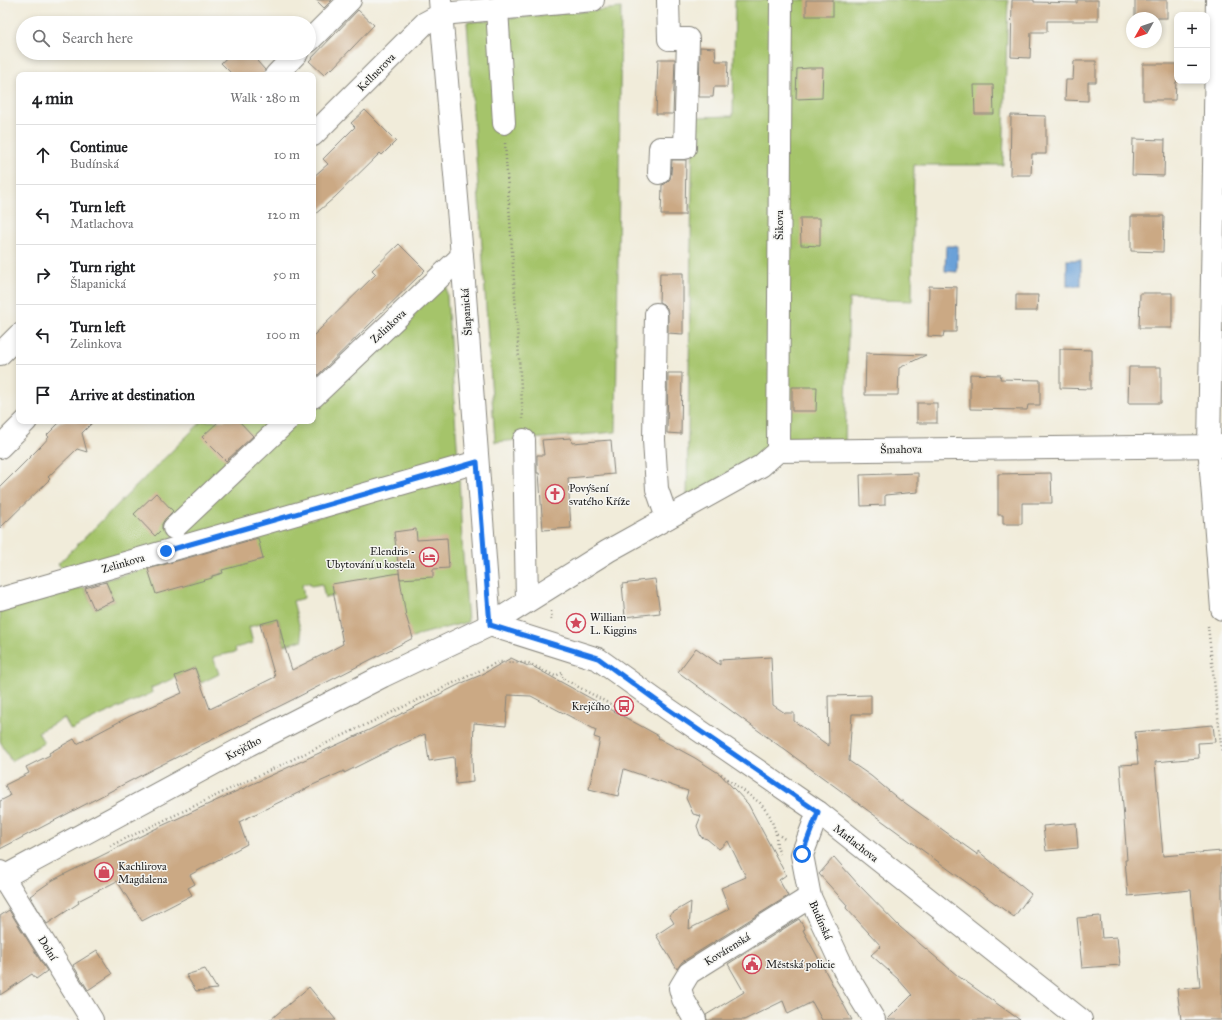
<!DOCTYPE html>
<meta charset="utf-8">
<style>
:root{--surface:#fff;--page:#f6f6f6;--text:#202124;--muted:#757577;--line:#e0e0e0}
body{margin:0;font-family:"IM FELL Great Primer",serif;background:var(--page);color:var(--text)}
.controls{position:absolute;right:12px;top:12px;display:grid;overflow:hidden;border-radius:8px;box-shadow:0 2px 6px #0003}
.controls button{width:36px;height:36px;display:grid;place-items:center;padding:0;border:0;border-bottom:1px solid var(--line);background:var(--surface);color:var(--text);font:20px sans-serif}
.compass{position:absolute;left:1126px;top:12px;width:36px;height:36px;border-radius:50%;background:var(--surface);box-shadow:0 2px 6px #0003;rotate:230deg}
.stop{position:absolute;width:12px;height:12px;margin:-9px;border:3px solid #1a73e8;border-radius:50%;background:#fff}
.stop.end{background:#1a73e8;border-color:#fff;box-shadow:0 1px 4px #0008}
.list{margin:0;padding:0;list-style:none}
h2{display:flex;justify-content:space-between;align-items:center;height:52px;margin:0;padding:0 16px;font-size:17px}
h2 small{font-size:13px;font-weight:400;color:var(--muted)}
.list li{display:grid;grid-template-columns:26px 1fr auto;gap:12px;align-items:center;box-sizing:border-box;height:60px;padding:0 16px;border-top:1px solid var(--line)}
.list b{display:block;font-size:15px;white-space:nowrap}
.list p{margin:0;font-size:13px;white-space:nowrap;color:var(--muted)}
.list em{font-size:13px;font-style:normal;color:var(--muted)}
.icon{flex:none;width:22px;height:22px;fill:none;stroke:currentColor;stroke-width:2;stroke-linecap:round;stroke-linejoin:round}
.map{position:relative;flex:none;width:1222px;height:1020px;overflow:hidden}
.search{position:absolute;background:var(--surface);box-shadow:0 2px 6px #0003;left:16px;top:16px;width:300px;height:44px;display:flex;align-items:center;gap:10px;box-sizing:border-box;padding:0 14px;border-radius:22px;color:var(--muted);font-size:15px}
.panel{position:absolute;background:var(--surface);box-shadow:0 2px 6px #0003;left:16px;top:72px;width:300px;height:352px;border-radius:8px}
.map>svg:first-child{display:block}
</style>
<div class="map">
<svg width="1222" height="1020" viewBox="0 0 1222 1020">
<rect width="100%" height="100%" fill="#f6f6f2"/>
<filter id="ink" filterUnits="userSpaceOnUse"><feTurbulence type="fractalNoise" baseFrequency=".025" numOctaves="2"/><feDisplacementMap in="SourceGraphic" scale="8" xChannelSelector="R" yChannelSelector="G"/><feConvolveMatrix kernelMatrix="1 2 1 2 8 2 1 2 1" color-interpolation-filters="sRGB"/></filter>
<filter id="wash" filterUnits="userSpaceOnUse"><feTurbulence type="fractalNoise" baseFrequency=".012" numOctaves="4" result="noise"/><feDisplacementMap in="SourceGraphic" scale="16" xChannelSelector="R" yChannelSelector="G"/><feGaussianBlur stdDeviation="0.9" result="paint"/><feColorMatrix in="noise" values="0 0 0 0 0 0 0 0 0 0 0 0 0 0 0 0 0 1.4 0 .05"/><feComposite in="paint" operator="in"/></filter>
<g filter="url(#wash)">
<rect width="100%" height="100%" fill="#f1ecda"/>
<g fill="#a5c46b" stroke="#607044">
<polygon points="735,0 1008,0 1003,165 914,165 912,301 849,299 845,443 772,447 687,497 693,117 733,116"/>
<polygon points="621,8 616,432 495,442 467,22"/>
<polygon points="445,267 458,459 68,575 58,564 202,421 313,421 313,390"/>
<polygon points="459,475 462,542 468,622 422,634 413,638 334,592 334,596 325,598 322,584 311,586 310,583 302,584 304,598 293,601 303,640 285,645 278,619 249,627 253,643 235,648 236,652 213,657 219,674 201,683 195,668 175,676 175,678 151,688 152,693 95,718 71,730 64,718 38,732 44,743 11,761 0,741 0,611 84,587 94,609 114,601 105,580 179,559 188,585 223,573 216,550 205,553 204,551"/>
</g>
<g fill="#6ba1d8" stroke="#445e7a">
<polygon points="946,246 958,246 957,272 945,271"/>
<rect x="1067" y="260" width="14" height="26"/>
</g>
<g id="blocks">
<g fill="#cba984">
<polygon points="316,0 332,0 324,8"/>
<rect x="806" y="0" width="27" height="16"/>
<polygon points="1012,0 1034,0 1034,2 1077,3 1077,0 1098,0 1098,21 1047,21 1047,32 1031,32 1030,58 1011,57"/>
<rect x="1135" y="0" width="32" height="18"/>
<polygon points="358,10 374,25 332,69 331,68 324,75 309,61"/>
<polygon points="700,47 715,48 716,61 728,61 727,87 714,87 713,97 699,97"/>
<polygon points="232,53 250,53 265,70 264,75 233,75 221,63"/>
<polygon points="658,59 675,59 673,114 656,114"/>
<polygon points="1074,61 1096,61 1096,82 1088,82 1088,101 1065,100 1066,80 1073,80"/>
<polygon points="1143,64 1176,64 1177,82 1176,82 1175,100 1143,100"/>
<polygon points="809,68 823,68 822,98 796,99 797,69"/>
<polygon points="974,85 993,85 994,114 975,114"/>
<polygon points="365,110 396,141 382,155 380,153 335,197 313,216 313,177 328,164 323,159 355,127 351,123"/>
<polygon points="1011,115 1046,116 1046,154 1032,154 1031,175 1010,175"/>
<polygon points="1133,139 1165,140 1164,176 1132,175"/>
<polygon points="672,160 686,160 685,215 661,215 662,185 665,184 670,179 671,174"/>
<polygon points="1131,216 1164,216 1163,252 1131,251"/>
<polygon points="800,218 820,218 820,246 801,245"/>
<polygon points="399,244 425,270 313,380 313,336 376,274 372,270"/>
<polygon points="660,273 683,273 683,334 668,333 668,314 667,308 663,304 659,302"/>
<polygon points="929,286 957,287 956,332 944,332 943,337 928,336"/>
<polygon points="1140,293 1172,293 1172,328 1139,328"/>
<polygon points="1016,295 1038,295 1037,311 1016,311"/>
<polygon points="1060,349 1091,350 1091,389 1060,388"/>
<polygon points="866,353 926,355 899,368 898,395 865,395"/>
<polygon points="1129,367 1161,367 1161,403 1128,403"/>
<polygon points="668,373 682,373 681,434 667,433"/>
<polygon points="970,374 1001,375 1000,379 1040,380 1040,405 1028,405 1027,410 970,409"/>
<polygon points="792,387 817,387 816,411 792,411"/>
<rect x="917" y="403" width="20" height="20"/>
<polygon points="61,421 94,421 82,433 87,452 77,449 48,477 50,479 0,528 0,487 42,445 49,437 47,435"/>
<polygon points="219,421 239,421 253,436 226,461 202,437"/>
<polygon points="571,438 572,443 611,440 614,474 568,478 571,528 543,530 539,473 537,473 537,455 544,455 542,440"/>
<polygon points="918,473 918,492 885,495 885,505 861,506 860,475"/>
<polygon points="1051,473 1052,503 1022,503 1022,524 1003,524 1003,515 998,515 998,474"/>
<polygon points="156,493 173,511 165,519 162,524 162,529 155,536 134,514"/>
<polygon points="416,529 417,540 447,538 449,568 433,569 433,577 400,579 394,532"/>
<polygon points="258,538 263,559 222,570 223,573 212,576 212,578 156,594 148,569"/>
<polygon points="399,573 406,616 413,638 288,702 155,768 0,849 0,801 10,796 5,785 29,773 26,767 50,755 49,753 74,739 77,744 130,716 182,693 175,676 195,668 210,709 275,677 260,624 278,619 284,645 292,670 326,653 343,644 332,584"/>
<polygon points="655,579 660,613 625,617 622,584 638,582 638,581"/>
<polygon points="106,582 114,601 94,609 85,588"/>
<polygon points="696,648 720,665 720,660 771,657 773,705 785,713 794,713 794,721 829,746 828,696 871,695 871,714 852,714 849,761 871,776 901,801 901,800 978,855 978,851 1031,894 1014,917 678,672"/>
<polygon points="511,658 528,666 532,666 659,736 658,738 695,758 720,774 748,804 786,875 779,880 788,896 682,962 677,969 656,935 674,923 669,915 691,902 689,929 729,909 721,888 746,877 728,841 719,849 707,839 701,837 697,826 701,816 693,814 686,798 688,791 624,769 618,796 589,789 600,739 594,737 596,730 531,696 508,695 506,726 474,723 473,749 472,758 473,782 456,784 454,757 429,761 425,734 398,746 344,773 344,771 306,788 306,789 239,822 247,844 190,875 195,884 188,888 192,895 142,921 117,881 78,901 79,903 47,924 30,896 53,880 155,829 369,730 462,683 481,675"/>
<polygon points="1213,725 1215,742 1198,743 1199,758 1155,762 1163,856 1222,851 1222,1020 1181,1020 1177,989 1200,987 1191,890 1128,896 1125,860 1127,860 1120,765 1138,764 1135,732"/>
<polygon points="1076,823 1078,848 1046,851 1043,826"/>
<polygon points="834,857 858,884 900,927 958,976 1020,1020 887,1020 912,995 898,979 871,955 881,946 846,908 847,905 819,874"/>
<polygon points="9,910 47,971 36,979 32,974 0,995 0,916"/>
<polygon points="1100,916 1102,938 1117,937 1120,965 1082,968 1077,918"/>
<polygon points="799,919 805,929 803,930 852,1020 822,1020 812,1002 788,1014 783,1001 744,1020 707,1020 706,1015 744,992 728,964"/>
<polygon points="97,950 112,974 88,990 73,965"/>
<polygon points="205,969 217,989 196,991 186,975"/>
<polygon points="309,987 336,1020 270,1020"/>
</g>
</g>
</g>
<g filter="url(#ink)">
<use href="#blocks" fill-opacity="0" stroke="#86847b" stroke-width="1"/>
<g fill="none" stroke-linecap="round" stroke-linejoin="round">
<g stroke="#86847b" stroke-width="24">
<g id="minor">
<polyline points="440,0 462,256 490,625"/>
<polyline points="1217,0 1209,446 1222,609"/>
<polyline points="497,9 504,123"/>
<polyline points="309,41 350,0"/>
<polyline points="276,75 297,53"/>
<polyline points="313,135 425,23 442,14 593,0"/>
<polyline points="659,173 660,148 685,148 688,39 669,39 668,0"/>
<polyline points="656,314 654,440 657,489 667,518"/>
<polyline points="0,354 19,335"/>
<polyline points="313,397 462,256"/>
<polyline points="524,440 527,601"/>
<polyline points="0,447 26,421"/>
<polyline points="778,451 781,0"/>
<polyline points="174,528 287,421"/>
<polyline points="0,599 477,462"/>
<polyline points="490,625 598,659 668,709 818,812 1081,1020"/>
<polyline points="818,812 802,855 810,897 846,974 874,1020"/>
<polyline points="0,872 92,1020"/>
<polyline points="0,879 248,745 383,676 490,625 608,551 761,466 778,451 1222,446"/>
<polyline points="695,1020 683,999 680,988 689,973 810,897"/>
</g>
</g>
<g stroke="#86847b" stroke-width="2.5" stroke-dasharray="1 3" stroke-linecap="butt">
<polyline points="505,143 523,419"/>
<polyline points="551,611 552,622"/>
<polyline points="1208,626 1222,753"/>
<polyline points="721,774 760,803 770,816 776,833 786,840"/>
<polyline points="776,834 777,847 780,854"/>
<polyline points="110,846 498,662 528,663 555,676 562,673 562,678 619,709 624,706 626,706"/>
</g>
<use href="#minor" stroke="#fff" stroke-width="22"/>
</g>
</g>
<g fill="none" stroke-linecap="round" stroke-linejoin="round" filter="url(#ink)">
<polyline stroke="#1a73e8" stroke-width="5" points="166,551 477,462 490,625 598,658 668,709 818,812 802,854"/>
</g>
<defs>
<g id="church-ring" transform="scale(1)"><circle r="9.5" fill="#f6f6f2" stroke="#d1495b" stroke-width="1.5"/><path d="M-1.2-6h2.4v3.5h3.3v2.4h-3.3V6h-2.4V-.1h-3.3v-2.4h3.3Z" fill="#d1495b"/></g>
<g id="hotel-ring" transform="scale(1)"><circle r="9.5" fill="#f6f6f2" stroke="#d1495b" stroke-width="1.5"/><path d="M-6-4.5h1.5V1H6V5H4.5V3h-9V5H-6ZM-4 0a1.8 1.8 0 1 1 3.6 0ZM.5 0V-2.5h3Q6-2.5 6 0Z" fill="#d1495b"/></g>
<g id="sight-ring" transform="scale(1)"><circle r="9.5" fill="#f6f6f2" stroke="#d1495b" stroke-width="1.5"/><path d="M0-6L1.8-2.2L6-1.7L2.9 1.2L3.7 5.4L0 3.3L-3.7 5.4L-2.9 1.2L-6-1.7L-1.8-2.2Z" fill="#d1495b"/></g>
<g id="bus-ring" transform="scale(1)"><circle r="9.5" fill="#f6f6f2" stroke="#d1495b" stroke-width="1.5"/><path d="M-5-6H5V4H4V6H2V4H-2V6H-4V4H-5ZM-3.5-4V0h7V-4ZM-3.5 1.2v1.5H-2V1.2ZM2 1.2v1.5H3.5V1.2Z" fill="#d1495b"/></g>
<g id="shop-ring" transform="scale(1)"><circle r="9.5" fill="#f6f6f2" stroke="#d1495b" stroke-width="1.5"/><path d="M-5-2.5h2.3a2.7 3.5 0 0 1 5.4 0H5L5.5 6h-11ZM-1.5-2.5h3a1.5 2.3 0 0 0-3 0Z" fill="#d1495b"/></g>
<g id="civic-ring" transform="scale(1)"><circle r="9.5" fill="#f6f6f2" stroke="#d1495b" stroke-width="1.5"/><path d="M-.6-6.5H3V-4.5H.6V-3L4-1V1h2V6H-6V1h2V-1L-.6-3ZM-1.2 2.5V6h2.4V2.5Z" fill="#d1495b"/></g>
</defs>
<g fill-rule="evenodd">
<use href="#church-ring" x="555" y="494"/>
<use href="#hotel-ring" x="429" y="557"/>
<use href="#sight-ring" x="576" y="623"/>
<use href="#bus-ring" x="624" y="706"/>
<use href="#shop-ring" x="104" y="872"/>
<use href="#civic-ring" x="752" y="964"/>
</g>
<g text-anchor="middle" stroke-width="3" stroke-linejoin="round" paint-order="stroke">
<g font-size="11" fill="#1c1c1c" stroke="#f6f6f2">
<text transform="translate(376 72) rotate(-45)" y="4">Kellnerova</text>
<text transform="translate(779 225) rotate(-90)" y="4">Šikova</text>
<text transform="translate(466 312) rotate(-94)" y="4">Šlapanická</text>
<text transform="translate(388 326) rotate(-43)" y="4">Zelinkova</text>
<text transform="translate(901 449) rotate(-1)" y="4">Šmahova</text>
<text transform="translate(123 563) rotate(-16)" y="4">Zelinkova</text>
<text transform="translate(243 748) rotate(-28)" y="4">Krejčího</text>
<text transform="translate(856 843) rotate(38)" y="4">Matlachova</text>
<text transform="translate(821 920) rotate(66)" y="4">Budínská</text>
<text transform="translate(48 948) rotate(58)" y="4">Dolní</text>
<text transform="translate(727 949) rotate(-32)" y="4">Kovárenská</text>
</g>
<g font-size="11" fill="#1c1c1c" stroke="#f6f6f2" text-anchor="start">
<text x="569" y="492">Povýšení<tspan x="569" dy="13">svatého Kříže</tspan></text>
<text x="415" y="555" text-anchor="end">Elendris -<tspan x="415" dy="13">Ubytování u kostela</tspan></text>
<text x="590" y="621">William<tspan x="590" dy="13">L. Kiggins</tspan></text>
<text x="610" y="710" text-anchor="end">Krejčího</text>
<text x="118" y="870">Kachlirova<tspan x="118" dy="13">Magdalena</tspan></text>
<text x="766" y="968">Městská policie</text>
</g>
</g>
</svg>
<div class="controls">
<button>+</button>
<button>−</button>
</div>
<svg class="compass" viewBox="-18 -18 36 36"><path d="M0-13l5 13h-10z" fill="#e53935"/><path d="M0 13l5-13h-10z" fill="#757577"/></svg>
<div class="stop" style="left:802px;top:854px"></div>
<div class="stop end" style="left:166px;top:551px"></div>
<div class="search"><svg class="icon" aria-label="search" viewBox="0 0 24 24"><circle cx="10" cy="10" r="6"/><path d="M15 15l6 6"/></svg>Search here</div>
<section class="panel">
<h2>4 min<small>Walk · 280 m</small></h2>
<ul class="list">
<li><svg class="icon" aria-label="ahead" viewBox="0 0 24 24"><path d="M12 20V5M6 11l6-6 6 6"/></svg><div><b>Continue</b><p>Budínská</p></div><em>10 m</em></li>
<li><svg class="icon" aria-label="left" viewBox="0 0 24 24"><path d="M17 20v-9H6M10 6l-5 5 5 5"/></svg><div><b>Turn left</b><p>Matlachova</p></div><em>120 m</em></li>
<li><svg class="icon" aria-label="right" viewBox="0 0 24 24"><path d="M7 20v-9h11M14 6l5 5-5 5"/></svg><div><b>Turn right</b><p>Šlapanická</p></div><em>50 m</em></li>
<li><svg class="icon" aria-label="left" viewBox="0 0 24 24"><path d="M17 20v-9H6M10 6l-5 5 5 5"/></svg><div><b>Turn left</b><p>Zelinkova</p></div><em>100 m</em></li>
<li><svg class="icon" aria-label="arrive" viewBox="0 0 24 24"><path d="M6 21V4h12l-3 4 3 4H6"/></svg><div><b>Arrive at destination</b></div></li>
</ul>
</section>
</div>
